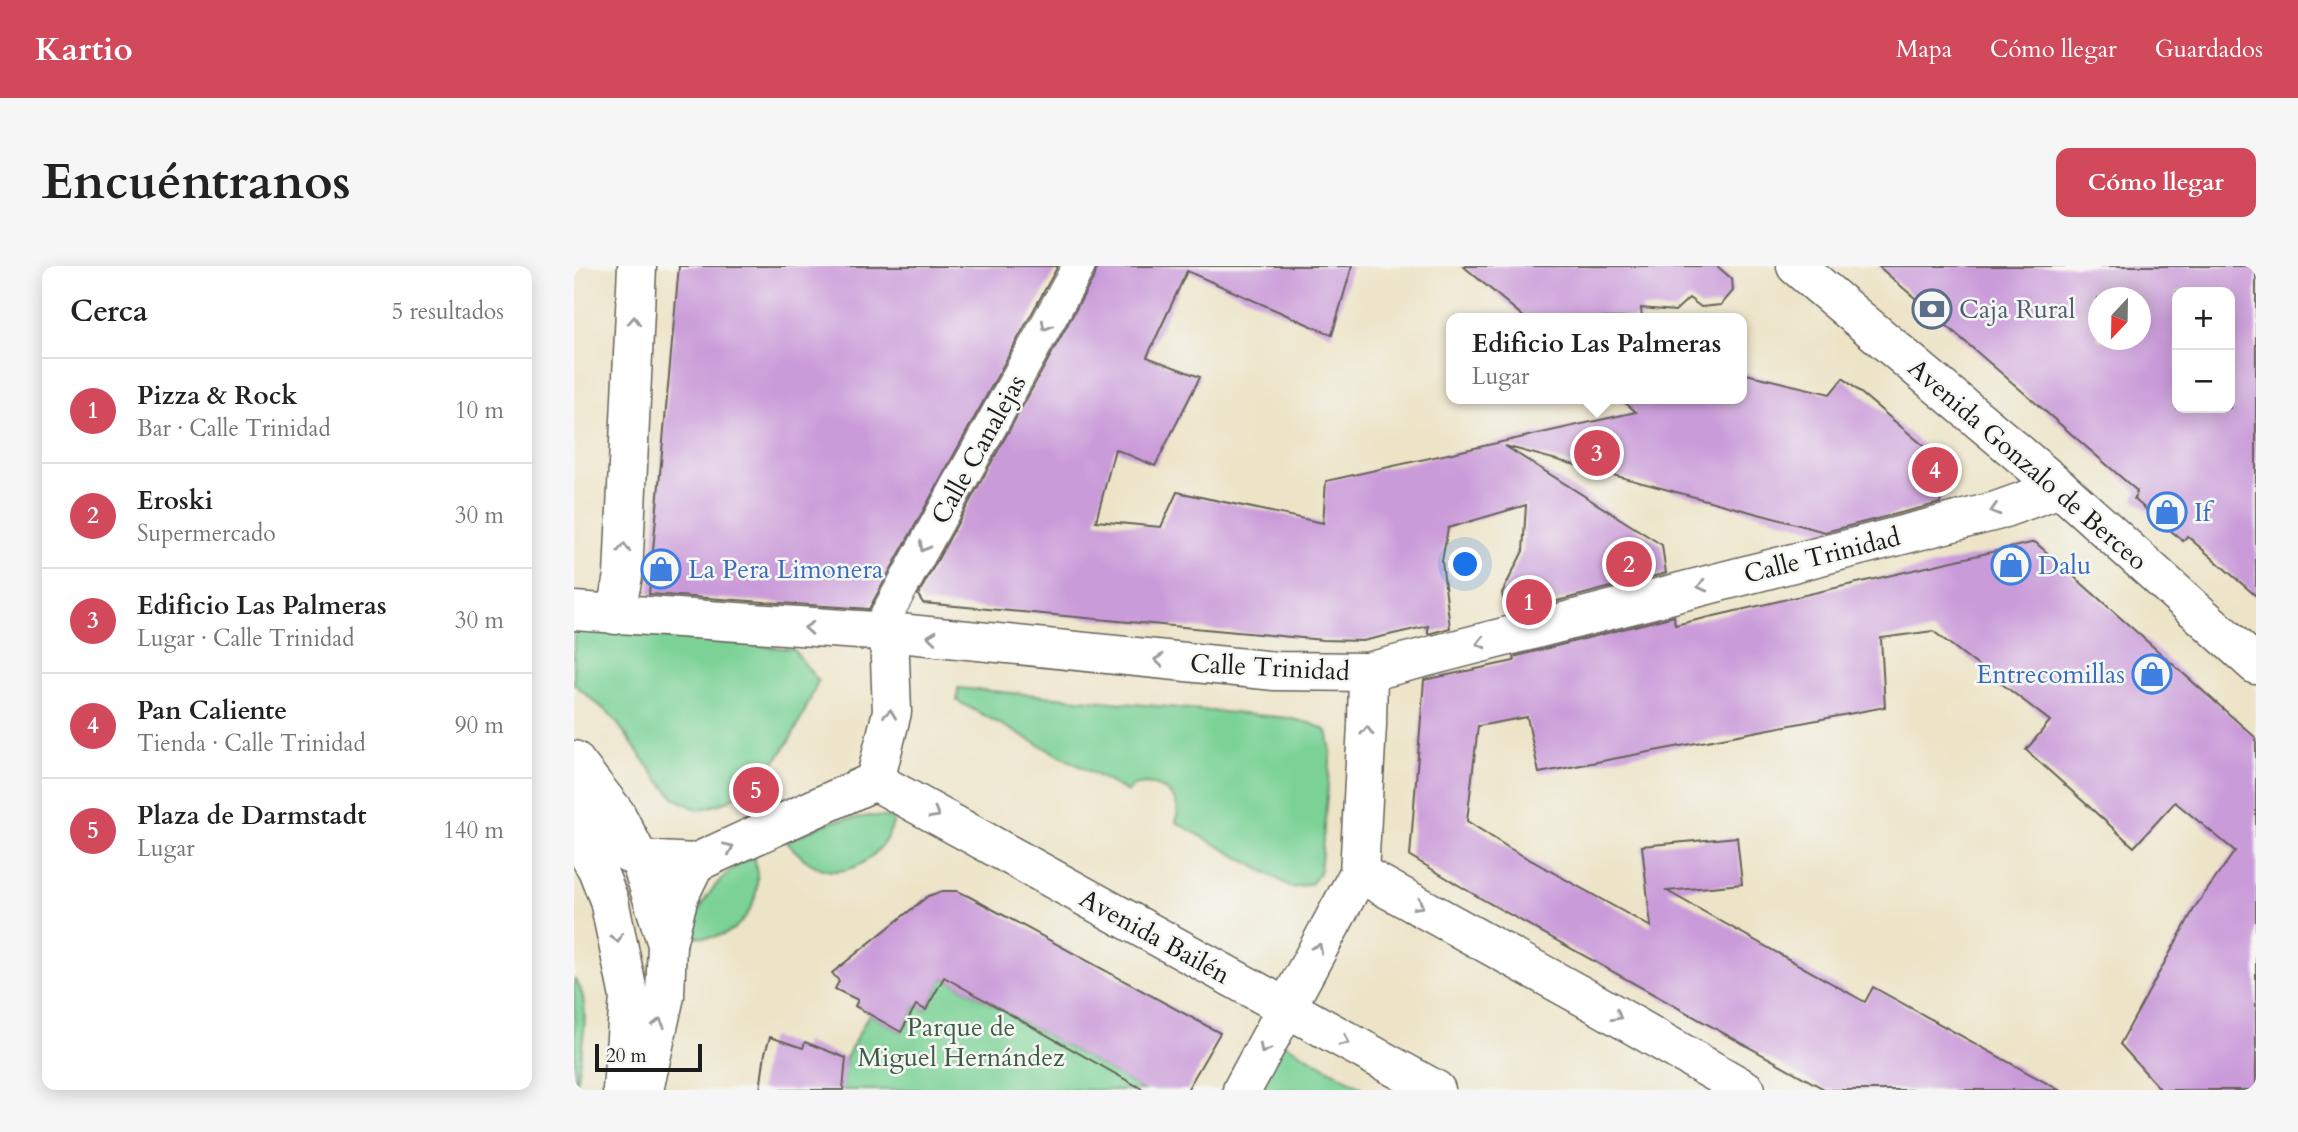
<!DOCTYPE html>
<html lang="es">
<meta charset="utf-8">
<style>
:root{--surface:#fff;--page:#f6f6f6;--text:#222;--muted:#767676;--line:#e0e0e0;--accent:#d1495b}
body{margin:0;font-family:Cardo,serif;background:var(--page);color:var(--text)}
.controls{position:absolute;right:21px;top:21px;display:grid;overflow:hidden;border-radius:14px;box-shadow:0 4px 18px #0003}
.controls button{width:63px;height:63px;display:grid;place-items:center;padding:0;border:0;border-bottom:2px solid var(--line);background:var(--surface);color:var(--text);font:35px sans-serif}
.compass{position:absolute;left:1514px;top:21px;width:63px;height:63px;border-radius:50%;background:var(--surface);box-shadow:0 4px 18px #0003;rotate:202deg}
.scale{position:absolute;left:21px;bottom:18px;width:107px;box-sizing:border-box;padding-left:7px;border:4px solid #1c1c1c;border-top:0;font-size:19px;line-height:24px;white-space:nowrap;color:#1c1c1c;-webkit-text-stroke:5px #f6f6f2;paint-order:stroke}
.you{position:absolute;left:892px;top:299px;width:24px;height:24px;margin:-18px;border:5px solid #fff;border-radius:50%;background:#1a73e8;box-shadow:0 0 0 10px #1a73e833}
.badge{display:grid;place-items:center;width:46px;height:46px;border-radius:50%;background:var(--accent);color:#fff;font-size:23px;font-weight:700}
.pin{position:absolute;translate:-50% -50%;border:4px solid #fff;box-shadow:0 2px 7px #0006}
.popup{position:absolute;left:872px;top:47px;width:301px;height:91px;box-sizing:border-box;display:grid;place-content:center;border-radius:14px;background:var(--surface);filter:drop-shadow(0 2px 5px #0005);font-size:23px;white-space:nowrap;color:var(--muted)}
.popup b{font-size:26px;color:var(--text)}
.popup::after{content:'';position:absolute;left:50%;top:100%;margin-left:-14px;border:14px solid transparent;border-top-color:var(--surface)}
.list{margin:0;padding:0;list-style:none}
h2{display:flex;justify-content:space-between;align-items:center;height:91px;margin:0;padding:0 28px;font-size:30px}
h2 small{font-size:23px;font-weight:400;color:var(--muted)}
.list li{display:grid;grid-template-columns:46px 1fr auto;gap:21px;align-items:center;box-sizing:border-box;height:105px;padding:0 28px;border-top:2px solid var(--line)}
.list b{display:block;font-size:26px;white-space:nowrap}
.list p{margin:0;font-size:23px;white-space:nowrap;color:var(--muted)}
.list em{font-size:23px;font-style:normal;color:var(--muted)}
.map{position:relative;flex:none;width:1682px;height:824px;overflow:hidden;border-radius:14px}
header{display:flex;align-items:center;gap:42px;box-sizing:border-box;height:98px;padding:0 35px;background:var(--accent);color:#fff}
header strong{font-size:33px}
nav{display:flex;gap:38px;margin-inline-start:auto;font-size:24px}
.intro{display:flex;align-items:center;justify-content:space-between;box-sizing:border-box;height:168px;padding:0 42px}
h1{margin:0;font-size:49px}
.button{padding:18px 32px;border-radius:14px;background:var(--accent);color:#fff;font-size:24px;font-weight:700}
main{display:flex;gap:42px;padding:0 42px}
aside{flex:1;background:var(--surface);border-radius:14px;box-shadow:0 4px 18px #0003}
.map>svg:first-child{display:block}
</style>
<header>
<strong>Kartio</strong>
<nav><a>Mapa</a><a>Cómo llegar</a><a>Guardados</a></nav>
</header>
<div class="intro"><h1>Encuéntranos</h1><a class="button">Cómo llegar</a></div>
<main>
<aside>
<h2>Cerca<small>5 resultados</small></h2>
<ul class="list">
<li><span class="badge">1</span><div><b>Pizza &amp; Rock</b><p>Bar · Calle Trinidad</p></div><em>10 m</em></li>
<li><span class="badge">2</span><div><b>Eroski</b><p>Supermercado</p></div><em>30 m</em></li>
<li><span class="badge">3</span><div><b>Edificio Las Palmeras</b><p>Lugar · Calle Trinidad</p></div><em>30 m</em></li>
<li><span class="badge">4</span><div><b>Pan Caliente</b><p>Tienda · Calle Trinidad</p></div><em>90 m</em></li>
<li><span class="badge">5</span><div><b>Plaza de Darmstadt</b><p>Lugar</p></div><em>140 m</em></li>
</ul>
</aside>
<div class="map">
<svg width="1682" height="824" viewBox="0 0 1682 824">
<rect width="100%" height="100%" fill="#f6f6f2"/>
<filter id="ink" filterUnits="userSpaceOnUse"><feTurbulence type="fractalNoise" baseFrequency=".0143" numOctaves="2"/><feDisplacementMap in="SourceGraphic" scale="14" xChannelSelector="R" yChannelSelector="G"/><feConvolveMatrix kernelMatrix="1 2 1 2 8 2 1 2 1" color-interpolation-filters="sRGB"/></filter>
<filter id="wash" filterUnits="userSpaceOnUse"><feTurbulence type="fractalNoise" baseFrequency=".00686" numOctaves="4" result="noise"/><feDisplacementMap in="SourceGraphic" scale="28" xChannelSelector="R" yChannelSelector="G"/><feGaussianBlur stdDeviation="1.57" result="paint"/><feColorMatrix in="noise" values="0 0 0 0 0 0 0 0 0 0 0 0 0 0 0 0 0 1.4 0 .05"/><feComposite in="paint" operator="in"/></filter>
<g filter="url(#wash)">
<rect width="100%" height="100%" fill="#ede4c8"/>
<g fill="#7bd296" stroke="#4c7759" stroke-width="2">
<path d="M 0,362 L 219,383 L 244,415 C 224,463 204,507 155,534 C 146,539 134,541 124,544 L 102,533 L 83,512 L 38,450 L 0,418 Z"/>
<path d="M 384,422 L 715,452 L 739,458 L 753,465 L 757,485 L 746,606 L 738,617 L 719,622 L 602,556 C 610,528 583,513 559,520 L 554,526 L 383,435 Z"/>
<path d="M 297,550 L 320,552 C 314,582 285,610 252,604 C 235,600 223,587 212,575 L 258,555 Z"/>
<path d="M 179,590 C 195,633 164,683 116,669 C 126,634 146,607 179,590 Z"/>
<polygon points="370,711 570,824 268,824 272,792 295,748 327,766 342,739 352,744"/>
<path d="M 0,713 C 21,734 5,796 1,824 Z"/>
<polygon points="697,770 792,824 668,824"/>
</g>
<g id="blocks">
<g fill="#ca9bd9" fill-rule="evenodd">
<polygon points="105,0 484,0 295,343 75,328"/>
<polygon points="523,0 778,0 758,69 613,5 573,91 626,111 581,200 541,183 522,255 587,261 603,226 749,257 752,215 1062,146 1047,133 1168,133 1168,107 1256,128 1269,112 1356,185 1374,206 1366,237 1251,266 931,180 1088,279 1092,307 932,348 928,327 949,285 952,239 874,262 868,295 876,362 854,368 854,360 789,375 749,374 349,337 344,329 521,9"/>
<polygon points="889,0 1143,0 1158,13 1159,25 1147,39 1127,41 1115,32 1101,45 1067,42 1068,52 951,52"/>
<path d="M 1304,0 L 1682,0 L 1682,330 L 1613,270 L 1609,275 L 1560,233 L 1563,225 ZM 1603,26 L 1656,26 L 1656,142 L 1603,142 ZM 1524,32 L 1566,32 L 1566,74 L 1524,74 Z"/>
<polygon points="1461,276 1682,472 1682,824 1587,824 1546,778 1621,641 1661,585 1601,536 1560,581 1452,484 1476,455 1359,365 1307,372 1311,441 965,507 953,451 904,460 893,555 935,582 1077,661 1068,580 1163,571 1168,618 1093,625 1291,736 1299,721 1485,824 1252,824 906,632 836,590 850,414 940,395 939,391 1100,350 1101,359"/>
<polygon points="369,625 383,625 396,631 646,767 613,824 570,824 370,711 352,744 342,739 327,766 281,740 284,734 261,723 265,715 258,707 354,630"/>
<polygon points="196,771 229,782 231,776 272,792 269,824 186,824 191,787"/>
</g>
</g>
</g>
<g filter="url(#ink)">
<use href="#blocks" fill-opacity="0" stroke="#656258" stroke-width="2"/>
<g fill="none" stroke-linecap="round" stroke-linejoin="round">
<g stroke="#656258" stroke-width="34">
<polyline id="pedestrian" points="303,366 505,0"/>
</g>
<g stroke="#656258" stroke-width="41">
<g id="minor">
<polyline points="0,345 315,366 701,405 794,406 1422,245 1486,222"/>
<polyline points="41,349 49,310 63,0"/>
<polyline points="301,515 862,824"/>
<polyline points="301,515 318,446 315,366"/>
<polyline points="0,535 17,558 35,575 66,594 121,597 301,515"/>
<polyline points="785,607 1019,736 1172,824"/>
<polyline points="93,678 105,630 121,597"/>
<polyline points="668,824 785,607 793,459 794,406"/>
</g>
</g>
<g stroke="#656258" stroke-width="41">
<g id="secondary">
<polyline points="0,494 42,548 66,594 93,678 91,730 70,824"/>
<polyline points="0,565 23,603 35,634 55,731 48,824"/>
</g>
</g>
<g stroke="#656258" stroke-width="41">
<polyline id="primary" points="1222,0 1486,222 1682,399"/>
</g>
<use href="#pedestrian" stroke="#fff" stroke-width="32"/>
<use href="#minor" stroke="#fff" stroke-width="38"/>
<use href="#secondary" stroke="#fff" stroke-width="38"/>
<use href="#primary" stroke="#fff" stroke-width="38"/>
</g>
<defs><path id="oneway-chevron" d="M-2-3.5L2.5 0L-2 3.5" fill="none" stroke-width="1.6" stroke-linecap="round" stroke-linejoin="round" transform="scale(1.75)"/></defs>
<g stroke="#999">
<use href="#oneway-chevron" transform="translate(60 55) rotate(-87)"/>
<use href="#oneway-chevron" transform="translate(472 60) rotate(119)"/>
<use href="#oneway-chevron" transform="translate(1421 244) rotate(163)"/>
<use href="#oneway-chevron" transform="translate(350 281) rotate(119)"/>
<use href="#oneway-chevron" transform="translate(50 282) rotate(-87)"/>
<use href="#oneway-chevron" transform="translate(1128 320) rotate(166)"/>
<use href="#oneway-chevron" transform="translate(235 362) rotate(-176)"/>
<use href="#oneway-chevron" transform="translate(358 371) rotate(-174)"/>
<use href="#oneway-chevron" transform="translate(907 377) rotate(166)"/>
<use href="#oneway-chevron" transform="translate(585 394) rotate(-174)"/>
<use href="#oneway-chevron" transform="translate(316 448) rotate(-83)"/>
<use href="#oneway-chevron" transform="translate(793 465) rotate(-87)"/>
<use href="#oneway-chevron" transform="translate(361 548) rotate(29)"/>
<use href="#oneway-chevron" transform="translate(155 582) rotate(-24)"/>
<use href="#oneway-chevron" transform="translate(845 639) rotate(29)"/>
<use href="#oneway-chevron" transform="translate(43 672) rotate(78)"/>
<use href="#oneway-chevron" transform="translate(744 682) rotate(-62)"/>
<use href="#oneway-chevron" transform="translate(1043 750) rotate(30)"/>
<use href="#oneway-chevron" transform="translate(85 757) rotate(-78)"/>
<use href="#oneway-chevron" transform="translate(771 775) rotate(28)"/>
<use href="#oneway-chevron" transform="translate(690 783) rotate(118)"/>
</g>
</g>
<defs>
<g id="bank-ring" transform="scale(2.0125)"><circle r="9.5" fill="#f6f6f2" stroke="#5c6f8a" stroke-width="1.5"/><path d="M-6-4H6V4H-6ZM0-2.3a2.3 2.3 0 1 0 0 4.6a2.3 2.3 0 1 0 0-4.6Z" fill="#5c6f8a"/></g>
<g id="shop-ring" transform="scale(2.0125)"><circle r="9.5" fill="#f6f6f2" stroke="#3f7fe0" stroke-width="1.5"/><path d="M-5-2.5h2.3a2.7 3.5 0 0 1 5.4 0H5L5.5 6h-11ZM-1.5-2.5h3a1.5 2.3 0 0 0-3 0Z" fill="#3f7fe0"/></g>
</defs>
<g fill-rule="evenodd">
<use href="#bank-ring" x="1358" y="43"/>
<use href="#shop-ring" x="1593" y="246"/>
<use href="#shop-ring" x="1437" y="299"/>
<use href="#shop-ring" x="87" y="303"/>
<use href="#shop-ring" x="1578" y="408"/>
</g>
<g text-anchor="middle" stroke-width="5" stroke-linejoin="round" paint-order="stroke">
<g font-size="26" fill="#4e5e75" stroke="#f6f6f2" text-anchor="start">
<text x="1385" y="52">Caja Rural</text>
</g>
<g font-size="26" fill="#1c1c1c" stroke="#f6f6f2">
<text transform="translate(404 183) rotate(-61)" y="9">Calle Canalejas</text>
<text transform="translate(1454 198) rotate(41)" y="9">Avenida Gonzalo de Berceo</text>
<text transform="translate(1248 289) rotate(-14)" y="9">Calle Trinidad</text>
<text transform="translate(696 401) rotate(3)" y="9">Calle Trinidad</text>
<text transform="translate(581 670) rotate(29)" y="9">Avenida Bailén</text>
</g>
<g font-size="26" fill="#366cbe" stroke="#f6f6f2" text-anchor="start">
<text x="1620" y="255">If</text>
<text x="1464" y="308">Dalu</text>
<text x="114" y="312">La Pera Limonera</text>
<text x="1551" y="417" text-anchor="end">Entrecomillas</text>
</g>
<g font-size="26" fill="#3d5c47" stroke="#f6f6f2">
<text x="387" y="770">Parque de<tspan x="387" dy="30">Miguel Hernández</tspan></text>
</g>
</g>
</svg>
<div class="controls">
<button>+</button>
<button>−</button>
</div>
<svg class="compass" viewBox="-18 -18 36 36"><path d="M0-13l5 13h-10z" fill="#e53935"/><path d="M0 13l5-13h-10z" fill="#767676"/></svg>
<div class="scale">20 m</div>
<div class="you"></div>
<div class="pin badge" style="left:955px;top:336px">1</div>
<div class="pin badge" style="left:1055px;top:298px">2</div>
<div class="pin badge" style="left:1023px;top:187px">3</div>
<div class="popup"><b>Edificio Las Palmeras</b>Lugar</div>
<div class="pin badge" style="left:1361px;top:204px">4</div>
<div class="pin badge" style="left:182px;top:524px">5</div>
</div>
</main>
